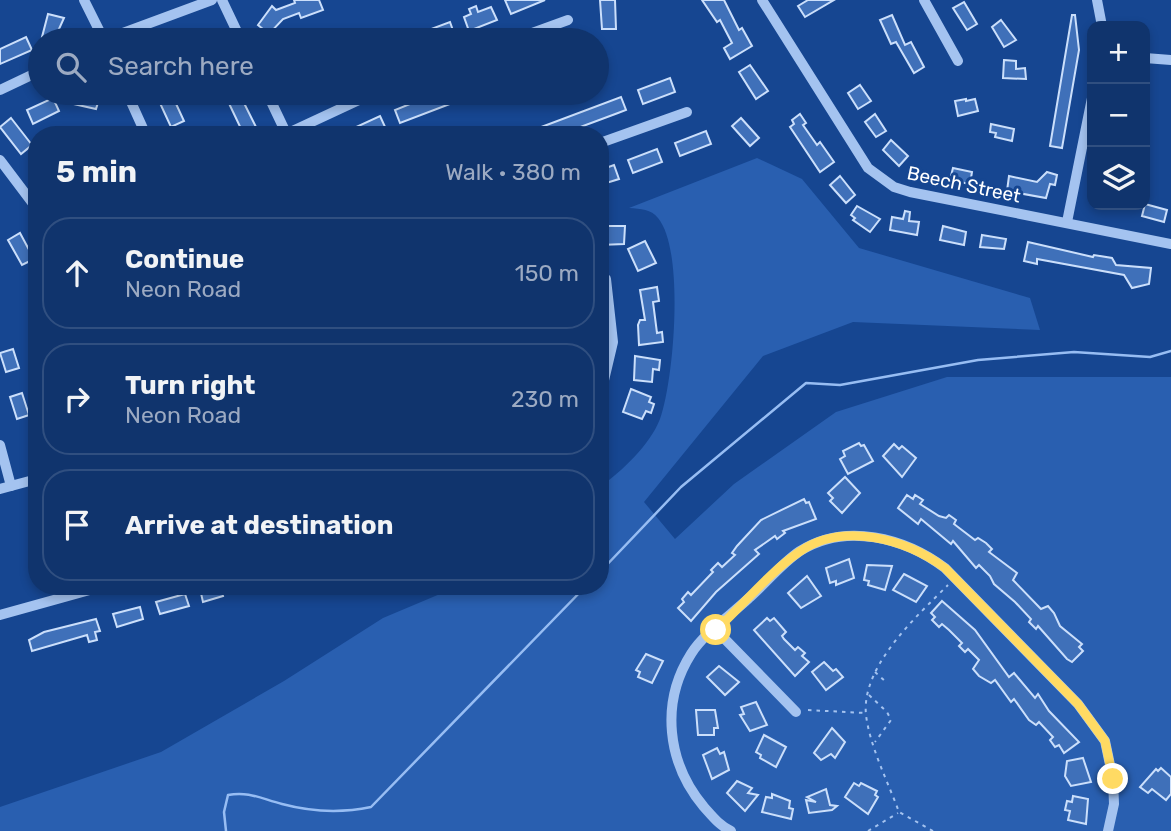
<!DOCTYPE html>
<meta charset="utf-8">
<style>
:root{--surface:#10346d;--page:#1e3f75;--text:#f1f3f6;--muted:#9caac2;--line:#304f80}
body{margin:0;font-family:Rubik,sans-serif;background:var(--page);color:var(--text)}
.controls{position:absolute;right:21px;top:21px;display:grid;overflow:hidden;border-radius:14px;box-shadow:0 4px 10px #0003}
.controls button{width:63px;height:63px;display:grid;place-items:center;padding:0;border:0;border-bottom:2px solid var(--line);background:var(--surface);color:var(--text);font:35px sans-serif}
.stop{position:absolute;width:21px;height:21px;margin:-16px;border:5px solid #ffda63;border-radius:50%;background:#fff}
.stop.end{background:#ffda63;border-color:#fff;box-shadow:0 2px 7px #0008}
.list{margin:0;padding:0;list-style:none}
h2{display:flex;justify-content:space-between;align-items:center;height:91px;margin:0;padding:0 28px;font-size:30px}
h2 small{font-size:23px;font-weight:400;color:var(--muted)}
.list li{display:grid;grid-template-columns:46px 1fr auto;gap:21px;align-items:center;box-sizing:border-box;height:112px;margin:0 14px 14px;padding:0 14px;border:2px solid var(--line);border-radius:28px}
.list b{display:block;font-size:26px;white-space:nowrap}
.list p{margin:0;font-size:23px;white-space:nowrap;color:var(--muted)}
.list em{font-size:23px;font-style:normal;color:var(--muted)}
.icon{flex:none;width:38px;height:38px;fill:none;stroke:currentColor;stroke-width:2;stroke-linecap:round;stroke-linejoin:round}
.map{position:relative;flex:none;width:1171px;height:831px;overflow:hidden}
.search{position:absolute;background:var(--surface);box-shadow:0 4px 10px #0003;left:28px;top:28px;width:581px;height:77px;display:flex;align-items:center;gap:18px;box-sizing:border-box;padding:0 24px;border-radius:38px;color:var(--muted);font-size:26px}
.panel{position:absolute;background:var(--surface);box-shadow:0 4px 10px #0003;left:28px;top:126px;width:581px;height:469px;border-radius:28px}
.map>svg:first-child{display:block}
</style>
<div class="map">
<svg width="1171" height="831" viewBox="0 0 1171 831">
<rect width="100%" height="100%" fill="#164691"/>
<path fill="#295fb0" d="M 757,158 L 802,179 L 859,248 L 1030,298 L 1040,330 L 853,322 L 763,356 L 644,502 L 675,539 L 734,484 L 836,412 L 947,377 L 1171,377 L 1171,831 L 0,831 L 0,807 L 161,752 L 284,681 L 383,618 L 459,586 L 600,586 L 600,487 C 622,471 650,445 660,419 C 674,380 685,250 658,218 C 651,209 641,209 629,208 Z"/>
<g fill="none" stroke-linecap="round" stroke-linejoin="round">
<g stroke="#97bdf3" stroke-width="2.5">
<polyline points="600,572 681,487 806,383 840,385 978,360 1074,352 1150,357 1171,351"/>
<path d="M 226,831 L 224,812 L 228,795 C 249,791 262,799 282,804 C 312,812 342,813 371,807 L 586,586"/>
</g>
</g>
<g fill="#3f70b9" stroke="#cbdffb" stroke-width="2">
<polygon points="294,0 319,0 323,10 301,18 299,13 283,19 269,34 258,25 272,6 276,10 295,3"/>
<polygon points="505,0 545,0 511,14"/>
<polygon points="600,0 615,0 616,29 602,29"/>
<polygon points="702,0 724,0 739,30 742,28 752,46 730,59 724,48 732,43 720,20 717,22"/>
<polygon points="808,0 834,0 805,17 798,6"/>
<polygon points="964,2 977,24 967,30 953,8"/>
<polygon points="476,6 478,12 491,7 497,20 469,31 464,17 471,14 469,9"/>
<polygon points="48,14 64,18 54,40 42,37"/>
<polygon points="892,15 905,45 911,42 924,67 914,73 896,42 891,44 880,20"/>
<polygon points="1072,15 1075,15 1079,50 1062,148 1050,146"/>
<polygon points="1001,20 1016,40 1004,47 992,27"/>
<polygon points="450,22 455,36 442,40 426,40 423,32"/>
<polygon points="26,37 32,50 0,64 0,49"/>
<polygon points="1004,60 1016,61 1016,69 1025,68 1026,79 1003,78"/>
<polygon points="750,65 768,91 756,99 739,72"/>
<polygon points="670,78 675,92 643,104 638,90"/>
<polygon points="860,85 871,101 858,109 848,93"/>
<polygon points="71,93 93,93 100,96 96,109 69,103"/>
<polygon points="224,93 239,93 260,135 244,135"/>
<polygon points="437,93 476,94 400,123 395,110"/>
<polygon points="172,95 184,121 171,127 159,101"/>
<polygon points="621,97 626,110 618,113 559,135 520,135"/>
<polygon points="53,98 59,111 33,124 27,110"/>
<polygon points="966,99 966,101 975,99 978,111 958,116 955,101"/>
<polygon points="800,114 806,123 803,125 817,145 820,142 834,162 820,172 790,127 794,124 792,120"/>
<polygon points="875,114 886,131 876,137 865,122"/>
<polygon points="380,116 386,129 374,135 357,135 354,128"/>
<polygon points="11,118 32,145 21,154 0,127"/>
<polygon points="741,118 759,138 750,146 732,126"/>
<polygon points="991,124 1014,129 1012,141 995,137 996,133 990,132"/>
<polygon points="706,131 711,144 680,156 675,143"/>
<polygon points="891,140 908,156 899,166 883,150"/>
<polygon points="657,149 662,162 633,173 628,160"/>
<polygon points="614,165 619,179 600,185 600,170"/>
<polygon points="953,168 972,172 970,184 950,180"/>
<polygon points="1047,172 1057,175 1055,185 1050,184 1046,198 1007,191 1009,176 1037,182"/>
<polygon points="840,176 855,195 846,203 830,185"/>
<polygon points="1145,204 1167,210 1164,222 1142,216"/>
<polygon points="857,206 880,219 870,232 853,220 855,218 851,215"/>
<polygon points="905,211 910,212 909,221 919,222 917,235 890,230 892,217 903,219"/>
<polygon points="600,226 625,226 624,244 600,245"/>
<polygon points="943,226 966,232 964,245 940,240"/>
<polygon points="20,233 34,259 22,265 8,240"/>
<polygon points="982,235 1006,239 1004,249 980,247"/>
<polygon points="645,241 656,263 638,271 628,249"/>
<polygon points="1028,242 1093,257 1094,255 1112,258 1116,265 1151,268 1149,284 1132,288 1124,275 1037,259 1037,264 1024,261"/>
<polygon points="657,287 659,301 653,302 657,333 662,332 663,342 639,345 638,325 640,320 645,320 640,290"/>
<polygon points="13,349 19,368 6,372 0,353"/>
<polygon points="635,356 660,360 659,370 653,369 652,382 634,380"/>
<polygon points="631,389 651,397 649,402 654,404 651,413 646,411 642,419 623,412"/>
<polygon points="22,393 29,415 17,419 10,397"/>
<polygon points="859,443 861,446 864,445 873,461 848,474 840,459 845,456 843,451"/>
<polygon points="894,444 899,449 902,446 916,458 902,477 883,456"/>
<polygon points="845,477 860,493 842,513 830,501 833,498 828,493"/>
<polygon points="907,495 913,499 915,495 923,500 920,504 939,516 946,518 949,515 956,520 954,524 975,540 978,538 986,543 992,549 989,552 1017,573 1013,580 1041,609 1048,606 1054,613 1060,626 1082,644 1079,647 1083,651 1072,662 1067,659 1038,626 1036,629 1029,622 1031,619 1015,602 994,584 990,576 979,565 976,568 953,541 951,544 921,519 918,524 898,508"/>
<polygon points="804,499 806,503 809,502 816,519 783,531 785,533 777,539 775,536 755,550 759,554 716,592 691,621 678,608 684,602 682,599 688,592 691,595 713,572 711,570 718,563 722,567 735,555 732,553 737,546 761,520"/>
<polygon points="849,559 854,578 836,585 836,581 830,583 826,568"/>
<polygon points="867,565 892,566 885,590 868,585 869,581 864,580"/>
<polygon points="904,574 927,586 916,602 893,590"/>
<polygon points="807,576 821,596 801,608 788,593"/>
<polygon points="211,586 220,586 223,596 203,602 200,589"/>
<polygon points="185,594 189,606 160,614 156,602"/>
<polygon points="942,601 975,630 1009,677 1014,673 1035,698 1038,694 1049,711 1079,742 1064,753 1059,745 1055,747 1050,740 1053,737 1039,722 1036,725 1029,720 1014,699 1011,702 995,680 991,683 979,676 973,669 979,660 968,649 965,652 959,646 962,643 949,630 942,624 939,627 932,620 935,617 931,613"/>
<polygon points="140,607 143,619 117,627 113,614"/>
<polygon points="767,618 770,621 774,618 786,632 782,636 784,639 795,650 798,647 805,653 802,656 809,662 795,676 754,630"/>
<polygon points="96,619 100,631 95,632 97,640 89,642 87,635 32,651 29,640 44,632"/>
<polygon points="646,654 663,661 652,683 638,677 640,672 636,670"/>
<polygon points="824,662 833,671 836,669 843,677 826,690 812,672"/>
<polygon points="719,666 739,682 725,695 707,677"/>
<polygon points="756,702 767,725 750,731 740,715 744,714 741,707"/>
<polygon points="696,710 715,710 718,728 714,728 714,735 698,735"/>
<polygon points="832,728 845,742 835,758 831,754 821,760 814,753"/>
<polygon points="764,735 786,747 776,767 760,758 761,755 756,752"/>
<polygon points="717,748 720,754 724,752 729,770 712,779 703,755"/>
<polygon points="1083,758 1091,782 1071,786 1065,776 1067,761"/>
<polygon points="1161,768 1171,777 1171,794 1166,800 1152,789 1148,793 1140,787 1156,769 1158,771"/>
<polygon points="737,781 752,788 748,793 758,795 745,811 727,793"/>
<polygon points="854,783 859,786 861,783 877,791 875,795 878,797 868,814 845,797"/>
<polygon points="826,789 830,805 837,806 832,810 809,813 806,800 816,802 807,797"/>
<polygon points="772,794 790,801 789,808 793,809 791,819 762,812 766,797 772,798"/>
<polygon points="1073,796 1088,799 1086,824 1068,820 1070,811 1065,810 1067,801 1072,802"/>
</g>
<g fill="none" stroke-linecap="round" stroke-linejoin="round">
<g stroke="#a4c3f0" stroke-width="2" stroke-dasharray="3.5 5" stroke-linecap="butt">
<polyline points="875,672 887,683"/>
<polyline points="869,695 887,712 891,720 875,742"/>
<polyline points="808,710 865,713"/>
<polyline points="868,831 898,813"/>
<path d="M 933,831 L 899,812 C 888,782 870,747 866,715 C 861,666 917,616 948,585"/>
</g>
<g stroke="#a4c3f0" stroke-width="10">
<polyline points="84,0 104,40"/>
<polyline points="222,0 241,40"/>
<polyline points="762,0 868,168 894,187 910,192 1171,244"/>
<polyline points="924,0 958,61"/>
<polyline points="1097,0 1102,26"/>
<polyline points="104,40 212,0"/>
<polyline points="513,40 568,20"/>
<polyline points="1145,58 1171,60"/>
<polyline points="0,90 40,71"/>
<polyline points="127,93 146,135"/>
<polyline points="267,93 287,135"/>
<polyline points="286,134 374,93"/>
<polyline points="600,143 687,112"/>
<polyline points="0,160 37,209"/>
<polyline points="1067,222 1092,98"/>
<polyline points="600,397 613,342 606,279"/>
<polyline points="0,445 11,486"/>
<polyline points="0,489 37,479"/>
<polyline points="307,586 308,590"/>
<polyline points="0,615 104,586"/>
<polyline points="716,630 796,712"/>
<path d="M 731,831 C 719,825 713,817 704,807 C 667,763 660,703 691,654 C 704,633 731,615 749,598 C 765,584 782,563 800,551 C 846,522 905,538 945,568 L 1078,704 L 1105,741 L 1113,779 L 1114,804 L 1108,831"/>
</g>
</g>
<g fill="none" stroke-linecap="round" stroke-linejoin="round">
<path stroke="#ffda63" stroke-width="9" d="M 716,630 C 743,605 769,573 799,552 C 843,521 906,539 945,568 L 1078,704 L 1105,741 L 1113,779"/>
</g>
<g text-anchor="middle" stroke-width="6" stroke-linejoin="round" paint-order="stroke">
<g font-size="19" fill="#fff" stroke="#164691">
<text transform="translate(964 184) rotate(12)" y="7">Beech Street</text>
</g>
</g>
</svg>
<div class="controls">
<button>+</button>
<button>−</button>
<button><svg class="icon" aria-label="layers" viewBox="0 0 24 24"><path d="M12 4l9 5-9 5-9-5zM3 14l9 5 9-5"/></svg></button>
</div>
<div class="stop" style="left:716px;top:630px"></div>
<div class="stop end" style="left:1113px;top:779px"></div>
<div class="search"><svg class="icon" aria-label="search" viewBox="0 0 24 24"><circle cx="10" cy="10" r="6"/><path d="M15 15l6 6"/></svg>Search here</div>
<section class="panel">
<h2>5 min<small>Walk · 380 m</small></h2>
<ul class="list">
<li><svg class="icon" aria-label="ahead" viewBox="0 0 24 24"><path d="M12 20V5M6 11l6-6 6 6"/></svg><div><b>Continue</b><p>Neon Road</p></div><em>150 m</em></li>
<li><svg class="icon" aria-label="right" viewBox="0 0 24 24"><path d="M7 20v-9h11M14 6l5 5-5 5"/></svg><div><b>Turn right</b><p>Neon Road</p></div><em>230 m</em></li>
<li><svg class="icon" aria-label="arrive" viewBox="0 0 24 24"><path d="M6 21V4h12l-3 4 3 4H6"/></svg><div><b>Arrive at destination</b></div></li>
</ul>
</section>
</div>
